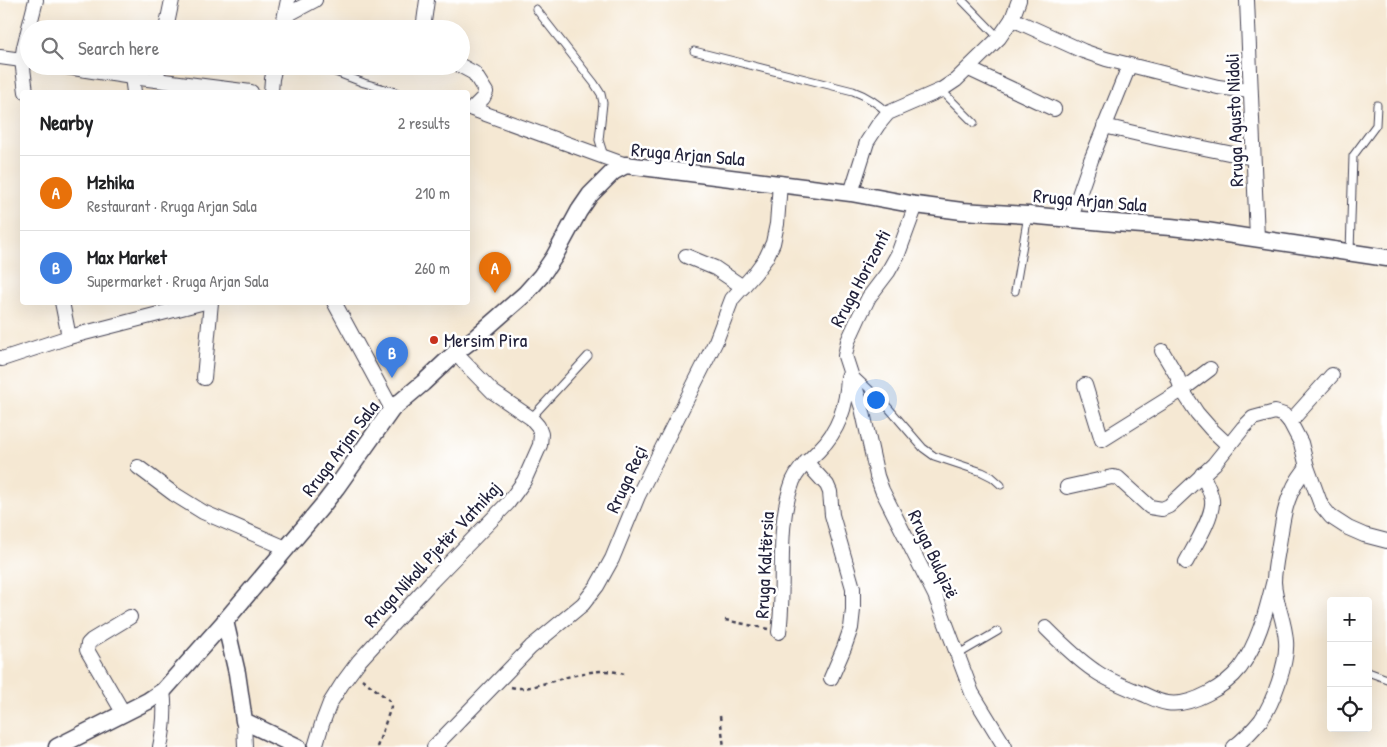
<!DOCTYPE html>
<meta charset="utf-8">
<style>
:root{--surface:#fff;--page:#f6f6f6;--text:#202124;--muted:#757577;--line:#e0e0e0;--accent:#111827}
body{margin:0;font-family:"Patrick Hand",sans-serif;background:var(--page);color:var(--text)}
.controls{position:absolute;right:15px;bottom:15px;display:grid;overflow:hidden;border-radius:5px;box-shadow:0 5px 20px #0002}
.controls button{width:45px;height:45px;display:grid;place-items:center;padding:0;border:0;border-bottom:1px solid var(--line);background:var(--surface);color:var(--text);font:25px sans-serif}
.you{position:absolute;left:875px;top:399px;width:18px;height:18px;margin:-12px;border:4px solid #fff;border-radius:50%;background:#1a73e8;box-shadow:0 0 0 8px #1a73e833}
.badge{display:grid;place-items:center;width:32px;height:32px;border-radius:50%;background:var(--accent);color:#fff;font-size:16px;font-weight:700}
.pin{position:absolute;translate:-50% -41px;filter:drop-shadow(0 1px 2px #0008)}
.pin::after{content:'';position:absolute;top:26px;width:18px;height:15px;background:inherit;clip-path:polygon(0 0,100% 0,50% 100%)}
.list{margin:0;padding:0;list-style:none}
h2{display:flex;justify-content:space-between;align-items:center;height:65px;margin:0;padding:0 20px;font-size:21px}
h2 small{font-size:16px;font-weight:400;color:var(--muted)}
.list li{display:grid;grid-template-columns:32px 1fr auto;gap:15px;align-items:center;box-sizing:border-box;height:75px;padding:0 20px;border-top:1px solid var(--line)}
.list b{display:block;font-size:19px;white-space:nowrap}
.list p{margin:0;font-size:16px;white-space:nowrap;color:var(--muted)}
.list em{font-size:16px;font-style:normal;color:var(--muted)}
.icon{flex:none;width:28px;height:28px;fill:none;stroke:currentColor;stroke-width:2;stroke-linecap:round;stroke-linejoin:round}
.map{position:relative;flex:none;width:1387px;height:747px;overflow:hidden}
.search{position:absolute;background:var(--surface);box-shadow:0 5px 20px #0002;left:20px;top:20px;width:450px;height:55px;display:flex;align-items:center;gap:12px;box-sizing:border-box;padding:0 18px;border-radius:28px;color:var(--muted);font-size:19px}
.panel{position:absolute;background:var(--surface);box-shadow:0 5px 20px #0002;left:20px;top:90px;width:450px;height:215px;border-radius:5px}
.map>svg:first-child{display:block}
</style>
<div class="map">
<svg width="1387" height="747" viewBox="0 0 1387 747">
<rect width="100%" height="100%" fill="#fff"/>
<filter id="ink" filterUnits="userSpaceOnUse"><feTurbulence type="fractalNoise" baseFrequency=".02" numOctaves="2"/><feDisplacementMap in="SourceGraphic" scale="10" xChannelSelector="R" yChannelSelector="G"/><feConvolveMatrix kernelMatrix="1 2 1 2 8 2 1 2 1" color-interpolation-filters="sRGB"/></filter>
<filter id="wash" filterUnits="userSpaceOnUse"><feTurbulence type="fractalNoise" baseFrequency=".0096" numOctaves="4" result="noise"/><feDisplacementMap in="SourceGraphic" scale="20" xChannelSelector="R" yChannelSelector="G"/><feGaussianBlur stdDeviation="1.12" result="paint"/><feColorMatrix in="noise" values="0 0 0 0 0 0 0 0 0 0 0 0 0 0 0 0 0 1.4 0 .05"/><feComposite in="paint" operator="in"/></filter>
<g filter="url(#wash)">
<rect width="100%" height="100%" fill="#f5e8d3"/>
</g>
<g filter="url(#ink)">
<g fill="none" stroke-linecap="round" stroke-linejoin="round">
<g stroke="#424052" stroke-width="9">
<g id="service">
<polyline points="962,0 999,38"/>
<polyline points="536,9 594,83 601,94 603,103 599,140 604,156"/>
<path d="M 694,51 L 853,91 C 867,96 877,103 888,113"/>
<polyline points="293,66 305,67 316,66 325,68 364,83 396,92"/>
<polyline points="941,90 974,123"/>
<polyline points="1350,252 1353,156 1376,125 1377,105"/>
<polyline points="1015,291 1028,215"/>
<polyline points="853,374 885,404 923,448 934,456 982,472 992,477 1001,485"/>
<polyline points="531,418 588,356"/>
<polyline points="957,655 998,631"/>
<polyline points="1368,672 1387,679"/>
</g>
</g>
<g stroke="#424052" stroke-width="16">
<g id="minor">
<polyline points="1247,0 1257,238"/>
<polyline points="285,16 315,0"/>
<polyline points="1012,19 1083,51 1106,59 1218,87 1250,91"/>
<polyline points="166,29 172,0"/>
<polyline points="282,29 288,0"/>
<polyline points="423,29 427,0"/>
<polyline points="0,57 29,61"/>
<polyline points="60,66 132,77 251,92"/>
<polyline points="461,66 474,73 486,92 483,98 472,109 626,165"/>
<polyline points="969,69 1054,109"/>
<polyline points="132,77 134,92"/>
<polyline points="156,80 159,66"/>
<polyline points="26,92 22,60 24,47 36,0"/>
<polyline points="271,92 272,79 275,66"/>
<polyline points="1104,126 1160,139 1253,158"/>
<polyline points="851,193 867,142 878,125 888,113 941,90 956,80 999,38 1012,19 1019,0"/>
<polyline points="916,205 898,254 888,272 869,297 859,317 848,341 845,356 862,408 877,476 882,490 935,595 972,693 1005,747"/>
<polyline points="1071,218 1091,160 1129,66"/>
<polyline points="686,256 715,268 743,287"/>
<polyline points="62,302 69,337"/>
<polyline points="334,302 392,409"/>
<polyline points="1162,351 1177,376 1182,390 1197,413 1211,429 1228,445"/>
<polyline points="0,358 2,359 69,337 205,302"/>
<polyline points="204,378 211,302"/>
<polyline points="1085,385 1102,440 1182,390 1210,369"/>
<polyline points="1290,422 1332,375"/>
<polyline points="806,462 827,485 830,492 832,515 853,588 853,610 851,628 844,648 831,678"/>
<polyline points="138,467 174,494 203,512 286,548"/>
<polyline points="1067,487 1112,477 1118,478 1150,507 1162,509 1169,506 1214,464 1243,428 1253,418 1275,412 1284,415 1290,422 1301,443 1307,467 1321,505 1331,517 1348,528 1364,535 1387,541"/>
<path d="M 1186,562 C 1194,547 1214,516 1212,500 C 1211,492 1206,482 1202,474"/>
<path d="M 1046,628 C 1061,643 1077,659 1095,671 C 1109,681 1126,687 1143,694 C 1150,697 1159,702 1167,703 C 1191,707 1226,686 1240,668 C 1259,642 1266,611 1274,580"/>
<path d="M 779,632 C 786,582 775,529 793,481 C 799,467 810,460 820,449 C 840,429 847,404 848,377"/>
<polyline points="124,714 87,650 88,644 92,640 130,617"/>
<polyline points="244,721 245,747"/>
<path d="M 160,747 C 164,728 166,711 163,691"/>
<polyline points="315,747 322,724 330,703 342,684 359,661 432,581 508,503 524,481 540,445 541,434 538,426 531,418 493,392 455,353"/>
<polyline points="434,747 531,647 583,604 597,586 612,559 638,496 716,341 732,299 755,273 766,258 773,243 777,224 780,183"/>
<path d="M 1234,747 C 1244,739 1253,730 1261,720 C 1273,703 1288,662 1286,641 C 1285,621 1275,602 1274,582 C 1274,570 1277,556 1279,544 C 1282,526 1284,506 1293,489 C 1296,481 1302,474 1307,467"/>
</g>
</g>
<g stroke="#424052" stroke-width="19">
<g id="tertiary">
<polyline points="225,621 237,673 244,721 298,747"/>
<polyline points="57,747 148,701 163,691 225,621 323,505 336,488 392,409 423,383 455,353 476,337 525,294 541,276 554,257 579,211 590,195 613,172 626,165 851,193 916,205 962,211 1028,215 1115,223 1171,227 1206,231 1387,258"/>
</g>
</g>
<g stroke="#424052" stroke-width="2.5" stroke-dasharray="4 4" stroke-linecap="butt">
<polyline points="725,620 768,629"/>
<polyline points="362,679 389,700 391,707 377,747"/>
<path d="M 511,687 C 523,690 534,686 546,683 C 571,676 599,666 624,674"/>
<polyline points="720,716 724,747"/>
</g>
<use href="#service" stroke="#fff" stroke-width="7"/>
<use href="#minor" stroke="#fff" stroke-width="14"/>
<use href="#tertiary" stroke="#fff" stroke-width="16"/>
</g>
</g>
<circle fill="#c8321e" stroke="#fff" stroke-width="2" cx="434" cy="340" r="5"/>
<g text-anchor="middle" stroke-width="5" stroke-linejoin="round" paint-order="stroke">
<g font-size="19" fill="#22223b" stroke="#fff">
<text transform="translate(1234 120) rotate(-92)" y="7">Rruga Agusto Nidoli</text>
<text transform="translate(688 154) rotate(5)" y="7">Rruga Arjan Sala</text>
<text transform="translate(1090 200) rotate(5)" y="7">Rruga Arjan Sala</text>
<text transform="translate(860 278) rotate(-62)" y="7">Rruga Horizonti</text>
<text transform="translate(340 448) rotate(-53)" y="7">Rruga Arjan Sala</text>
<text transform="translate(626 479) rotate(-65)" y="7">Rruga Reçi</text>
<text transform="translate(432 554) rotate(-47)" y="7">Rruga Nikoll Pjetër Vatnikaj</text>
<text transform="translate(934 554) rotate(65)" y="7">Rruga Bulqizë</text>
<text transform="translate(764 565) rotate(-87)" y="7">Rruga Kaltërsia</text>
</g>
<g font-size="19" fill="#22223b" stroke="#fff" text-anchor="start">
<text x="444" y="347">Mersim Pira</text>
</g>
</g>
</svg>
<div class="controls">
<button>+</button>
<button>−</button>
<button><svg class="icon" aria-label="locate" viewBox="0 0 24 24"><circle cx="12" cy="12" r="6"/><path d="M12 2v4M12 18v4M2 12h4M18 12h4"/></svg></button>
</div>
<div class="you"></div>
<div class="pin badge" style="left:495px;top:293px;background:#e8710a">A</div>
<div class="pin badge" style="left:392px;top:378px;background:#3f7fe0">B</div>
<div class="search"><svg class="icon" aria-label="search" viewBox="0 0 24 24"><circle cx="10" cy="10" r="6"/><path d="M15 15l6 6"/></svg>Search here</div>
<section class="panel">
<h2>Nearby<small>2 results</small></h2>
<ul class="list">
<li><span class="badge" style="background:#e8710a">A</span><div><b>Mzhika</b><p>Restaurant · Rruga Arjan Sala</p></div><em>210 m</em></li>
<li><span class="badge" style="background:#3f7fe0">B</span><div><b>Max Market</b><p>Supermarket · Rruga Arjan Sala</p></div><em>260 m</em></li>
</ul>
</section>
</div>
